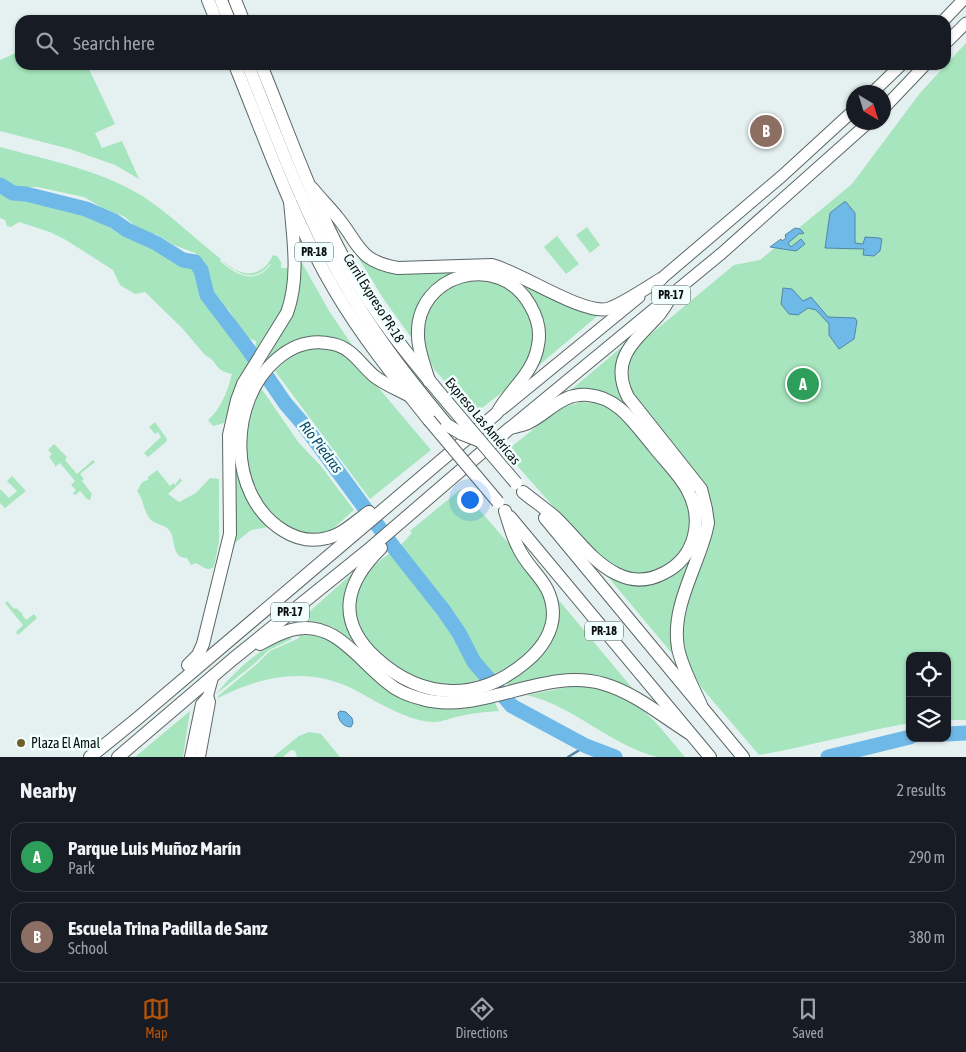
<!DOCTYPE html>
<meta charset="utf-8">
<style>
:root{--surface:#171b24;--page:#242831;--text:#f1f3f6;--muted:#9ea1a6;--line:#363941;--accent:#b45309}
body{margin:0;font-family:"Asap Condensed",sans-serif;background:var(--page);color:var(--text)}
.controls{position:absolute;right:15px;bottom:15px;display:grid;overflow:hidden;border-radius:10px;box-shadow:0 1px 4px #0004}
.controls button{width:45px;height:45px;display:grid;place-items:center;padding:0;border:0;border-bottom:1px solid var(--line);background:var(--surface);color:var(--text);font:25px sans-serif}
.compass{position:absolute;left:846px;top:85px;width:45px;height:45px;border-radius:50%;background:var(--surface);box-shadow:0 1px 4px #0004;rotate:142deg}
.you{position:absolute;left:469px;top:499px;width:18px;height:18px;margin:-12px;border:4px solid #fff;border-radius:50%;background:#1a73e8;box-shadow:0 0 0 8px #1a73e833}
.badge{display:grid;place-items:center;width:32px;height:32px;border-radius:50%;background:var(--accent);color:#fff;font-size:16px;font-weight:700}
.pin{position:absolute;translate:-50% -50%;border:2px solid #fff;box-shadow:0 1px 5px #0006}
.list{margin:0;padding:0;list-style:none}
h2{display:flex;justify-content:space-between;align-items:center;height:65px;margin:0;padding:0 20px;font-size:21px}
h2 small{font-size:16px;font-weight:400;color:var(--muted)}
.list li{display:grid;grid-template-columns:32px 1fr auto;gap:15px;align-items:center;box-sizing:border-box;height:70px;margin:0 10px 10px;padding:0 10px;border:1px solid var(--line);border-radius:15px}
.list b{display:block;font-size:19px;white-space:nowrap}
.list p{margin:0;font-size:16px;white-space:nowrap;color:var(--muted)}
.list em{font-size:16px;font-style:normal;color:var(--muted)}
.icon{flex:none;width:28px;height:28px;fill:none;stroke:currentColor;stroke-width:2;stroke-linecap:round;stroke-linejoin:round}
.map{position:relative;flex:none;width:966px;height:757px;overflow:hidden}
.search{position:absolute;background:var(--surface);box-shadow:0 1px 4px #0004;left:15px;right:15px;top:15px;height:55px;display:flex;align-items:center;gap:12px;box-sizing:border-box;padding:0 18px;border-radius:15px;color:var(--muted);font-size:19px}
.sheet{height:225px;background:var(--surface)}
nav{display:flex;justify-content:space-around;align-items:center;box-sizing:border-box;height:70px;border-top:1px solid var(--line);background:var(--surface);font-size:14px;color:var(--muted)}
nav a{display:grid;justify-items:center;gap:2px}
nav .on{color:var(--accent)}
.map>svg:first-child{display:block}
</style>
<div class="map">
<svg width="966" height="757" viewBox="0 0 966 757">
<rect width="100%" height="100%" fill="#e5f1f1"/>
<g fill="#a6e5bd">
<path d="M 966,43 L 966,720 L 947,720 L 947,656 L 910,656 L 910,723 C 859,732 810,746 759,755 L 701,687 L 687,662 L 682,628 L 710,504 L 633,396 C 625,367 626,354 648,333 L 651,334 L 734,265 L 760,260 L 852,184 L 920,93 Z"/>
<polygon points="20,51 20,65 87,65 115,124 95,133 102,148 122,141 139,179 115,165 70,149 0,131 0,60"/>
<path d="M 0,147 C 48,160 101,170 144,197 C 171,215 195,239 221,259 L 220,261 C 236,275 255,286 271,264 L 270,264 C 254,284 238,274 222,261 C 227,263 232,269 238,271 C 253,278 267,269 273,255 L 277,256 L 281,262 L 281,268 L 288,268 L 291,270 L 287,297 L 280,315 L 258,349 L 255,350 L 256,341 L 245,337 L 229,310 L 221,304 L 213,295 L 211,288 L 209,273 L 205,268 L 205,262 L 195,253 L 174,245 L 156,234 L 148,234 L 141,232 L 125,217 L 101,207 L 84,197 L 37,187 L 26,187 L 24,190 L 12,188 L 0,178 Z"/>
<path d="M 0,190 L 12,196 L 15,192 L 23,193 L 27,198 L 33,201 L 57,208 L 63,208 L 95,218 L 121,235 L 130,237 L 157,251 L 167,252 L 172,262 L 194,270 L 199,276 L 201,289 L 218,319 L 226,317 L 229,320 L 231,339 L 252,358 L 252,360 L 234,394 L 224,423 L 213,426 L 208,420 C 221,409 228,390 232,374 C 214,371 218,361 205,355 L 182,328 L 145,292 L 135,294 L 120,285 L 113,270 L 66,240 L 50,232 L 19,222 L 11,227 L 7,226 L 5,220 L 0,218 Z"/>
<polygon points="587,227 600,245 590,253 576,235"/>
<polygon points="557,236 579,264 566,274 544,247"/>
<path d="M 353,249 C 362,257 370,267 381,271 C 401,278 449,269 471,267 L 439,283 L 413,340 L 383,298 Z"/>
<polygon points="301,261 329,311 356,351 320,339 269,359 268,357 290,319"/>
<polygon points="479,281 494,283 512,292 526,305 533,325 534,344 517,381 474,414 434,369 425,350 423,325 432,302 447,290 462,282"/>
<polygon points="520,281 579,311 602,312 531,372 536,304 528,293 519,283"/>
<polygon points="630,340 620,358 628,405 625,407 565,395"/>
<path d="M 318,346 L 335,350 L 355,360 L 431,450 L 370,499 L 275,371 C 290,357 297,350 318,346 Z"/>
<polygon points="261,388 299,443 320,465 354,510 328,533 312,535 297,533 275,521 253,487 245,448 249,411"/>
<polygon points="581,402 604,404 621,417 686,495 691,520 686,543 678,557 663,569 646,575 632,574 601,560 505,452 560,408"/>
<polygon points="155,422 167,439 166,442 148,457 144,453 161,437 158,432 155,434 149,427"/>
<polygon points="54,444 67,457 65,460 77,474 93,460 95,462 80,474 84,479 82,481 92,494 90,500 87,499 80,491 75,495 73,493 76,490 71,485 75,481 60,463 55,467 55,465 49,457 52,454 48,450"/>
<polygon points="234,456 268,527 251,530 235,543 234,542"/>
<path d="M 157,470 L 170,486 L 173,483 L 175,485 L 180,478 L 182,481 L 168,494 L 179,502 L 196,493 L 210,478 L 219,479 L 219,541 L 214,567 C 206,572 203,566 196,563 L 191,565 L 187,558 C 171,558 176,540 170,531 C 165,524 155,525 150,519 C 143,510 144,500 137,491 C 141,486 139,482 148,480 L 148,477 Z"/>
<polygon points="12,476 26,491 5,508 0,503 0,489 9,498 17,491 7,481"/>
<path d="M 461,489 C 478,508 494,527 511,546 C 522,560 539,575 544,592 C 558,635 527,660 491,675 L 487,673 L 479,665 L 456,624 L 397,549 L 412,533 L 410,531 Z"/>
<polygon points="393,551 446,617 457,633 469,657 483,676 484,679 455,685 424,684 375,652 354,619 356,588 367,570"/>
<polygon points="690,557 693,559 675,657 604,572 624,582"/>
<path d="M 355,571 C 352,587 347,604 346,620 C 345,639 377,669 392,679 C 405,688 421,692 435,698 L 397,685 L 333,627 L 318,622 L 300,620 Z"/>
<polygon points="557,598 638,695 621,686 510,686 506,683 528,668 546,645"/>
<polygon points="7,601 14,609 16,608 23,614 22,615 26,620 34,614 37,618 18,635 16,632 23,625 5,603"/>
<path d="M 299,635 L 317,636 L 338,644 L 394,693 L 494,701 L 499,711 C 486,712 473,713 461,716 C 452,717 443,722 435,722 C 409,722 379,703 357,691 C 311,666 262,675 218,698 L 218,696 L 257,664 L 270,651 L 299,638 Z"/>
<path d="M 288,637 L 292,639 L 269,650 L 254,664 L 215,695 C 236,670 258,649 288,637 Z"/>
<path d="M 574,686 C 584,687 596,687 605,690 C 645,703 659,727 685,757 C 676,757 666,757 657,757 C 610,745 574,706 527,695 Z"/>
<polygon points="190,711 183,757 135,757"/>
<polygon points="309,732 321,734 340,757 297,757 295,751 291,750 283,757 273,757 299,736"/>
</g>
<g fill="#6fb9e9" stroke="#5186a8">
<polygon points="844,202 846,202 855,213 855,243 863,244 865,237 879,238 882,239 880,251 874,256 863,255 864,249 825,248 830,213"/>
<polygon points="795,228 800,229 804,233 802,234 800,233 788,243 791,247 801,239 805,244 796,251 770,247 781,239 782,241 786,238 785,235"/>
<polygon points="783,288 792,289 803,301 811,297 828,317 855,318 857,321 854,339 839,349 829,335 829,324 816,310 808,308 798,315 789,314 781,304"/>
<path d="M 340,711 L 346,712 L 352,718 L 353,723 L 351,727 C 343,727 338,720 338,713 Z"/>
</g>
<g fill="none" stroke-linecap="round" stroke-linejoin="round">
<polyline stroke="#5186a8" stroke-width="2.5" points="568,757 586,746"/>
<g stroke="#6fb9e9" stroke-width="15">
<polyline points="0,185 13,193 26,194 86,209 114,221 127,230 156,243 183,260 195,262 201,270 207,295 248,349 285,403 303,424 395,549 444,611 459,633 474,662 512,706 586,746 615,757"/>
<polyline points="947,734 966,733"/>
<polyline points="828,757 910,737"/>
</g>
<g stroke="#5b6666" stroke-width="12">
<g id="secondary">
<polyline points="190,757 201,704 208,696 214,674"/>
<polyline points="200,757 210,702 208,696"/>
</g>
</g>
<g stroke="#5b6666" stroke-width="13">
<g id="primary">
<polyline points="944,20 963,0"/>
<polyline points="946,43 966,23"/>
<polyline points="873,92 901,65"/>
<polyline points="884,108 925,65"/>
<polyline points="655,284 782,176 854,110"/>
<polyline points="502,409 639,297"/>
<polyline points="511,427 722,253 869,122"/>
</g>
</g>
<g stroke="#5b6666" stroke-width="14">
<g id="highway">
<polyline points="208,0 216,20"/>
<polyline points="221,0 229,20"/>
<polyline points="235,0 243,20"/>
<path d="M 235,65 C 266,141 293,220 335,291 C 362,337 396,379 429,420"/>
<path d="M 248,65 C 276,135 302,207 339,274 C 369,328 407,377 447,425"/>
<path d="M 261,65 C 289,133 313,204 349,268 C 376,317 412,360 448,403"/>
<path d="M 312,188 C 320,198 330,208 338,218 C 360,245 358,261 398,268 L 492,265 C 521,273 582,314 607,309 C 620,306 649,286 661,279"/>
<path d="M 673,293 C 668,301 664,309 658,316 C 635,341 609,359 628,397 L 701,489 L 706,509 L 708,523 L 706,532 C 696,570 671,608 678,648 C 682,668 693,687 701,705"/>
<path d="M 369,512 C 356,521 342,535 327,538 C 312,542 297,539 284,531 C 226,496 228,400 277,359 C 293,345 312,339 333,344 C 352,348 360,364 374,376 C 384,384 399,390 410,396"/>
<polyline points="510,517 710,757"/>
<polyline points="545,518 743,757"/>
<path d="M 381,548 C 344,584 336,621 376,658 C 423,701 479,702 527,661 C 541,649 553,632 553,613 C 552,581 529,572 518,547 C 512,536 509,523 505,511"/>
<path d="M 260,644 C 269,639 280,633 291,630 C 334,618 358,660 388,683 C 397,691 410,696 422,699 C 481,716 544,666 604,684 C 635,693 662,716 689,733"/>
<path d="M 188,665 L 198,655 L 203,644 L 230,534 L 229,435 L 237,400 L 243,384 L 287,313 C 300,277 293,238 290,201"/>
<path d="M 90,757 L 138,718 L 497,413 C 510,389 534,373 538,345 C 541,331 537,317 530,305 C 499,250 415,274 418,336 C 418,351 425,366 429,381"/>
<path d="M 118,757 L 233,659 L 367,551 L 510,428 C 515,427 522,425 528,423 C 550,412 561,393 588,395 C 619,397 636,426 654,447 C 665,461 679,474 687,489 C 704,519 696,557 664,573 C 649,581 633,582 617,574 C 592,562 576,537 556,518 C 546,509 534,501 523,492"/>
</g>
</g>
<use href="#secondary" stroke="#fff" stroke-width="10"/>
<use href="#primary" stroke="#fff" stroke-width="11"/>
<use href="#highway" stroke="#fff" stroke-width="12"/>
<g stroke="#5b6666" stroke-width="14" stroke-linecap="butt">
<g id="highway-bridge">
<polyline points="448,403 516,483"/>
<polyline points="429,420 498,502"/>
<polyline points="447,425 462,434 480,441"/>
</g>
</g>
<use href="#highway-bridge" stroke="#fff" stroke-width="12"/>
</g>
<circle fill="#6e602d" stroke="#f2ffff" stroke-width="2" cx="21" cy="743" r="5"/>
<g text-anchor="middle" stroke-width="5" stroke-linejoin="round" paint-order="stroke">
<g fill="#f2ffff" stroke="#515858" stroke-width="1">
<rect x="295" y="242.5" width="38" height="19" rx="4"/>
<rect x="652" y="285.5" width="38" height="19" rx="4"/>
<rect x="271" y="602.5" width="38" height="19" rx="4"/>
<rect x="585" y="621.5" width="38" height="19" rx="4"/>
</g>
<g font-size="12" font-weight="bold" fill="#0c1010">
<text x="314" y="256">PR-18</text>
<text x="671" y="299">PR-17</text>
<text x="290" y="616">PR-17</text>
<text x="604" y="635">PR-18</text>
</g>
<g font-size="14" fill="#0c1010" stroke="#f2ffff">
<text transform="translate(374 298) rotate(58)" y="5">Carril Expreso PR-18</text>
<text transform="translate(483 421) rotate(50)" y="5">Expreso Las Américas</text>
</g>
<g font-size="14" fill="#0c1010" stroke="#f2ffff" text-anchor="start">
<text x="31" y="748">Plaza El Amal</text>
</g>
<g font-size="15" font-style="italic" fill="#0b4767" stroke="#f2ffff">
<text transform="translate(321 447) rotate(53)" y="5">Río Piedras</text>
</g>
</g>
</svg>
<div class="controls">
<button><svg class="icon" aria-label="locate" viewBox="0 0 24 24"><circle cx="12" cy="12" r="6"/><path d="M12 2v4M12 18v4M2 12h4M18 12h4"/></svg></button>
<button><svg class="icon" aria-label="layers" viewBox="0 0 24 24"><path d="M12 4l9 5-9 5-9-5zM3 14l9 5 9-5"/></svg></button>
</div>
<svg class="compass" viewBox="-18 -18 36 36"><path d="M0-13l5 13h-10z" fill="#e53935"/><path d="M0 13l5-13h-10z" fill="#9ea1a6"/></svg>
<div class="you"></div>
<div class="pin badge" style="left:803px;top:384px;background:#2e9e5b">A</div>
<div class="pin badge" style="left:766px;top:131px;background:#8d6e63">B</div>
<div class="search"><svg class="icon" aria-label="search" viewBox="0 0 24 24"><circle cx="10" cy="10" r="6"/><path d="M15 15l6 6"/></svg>Search here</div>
</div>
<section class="sheet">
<h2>Nearby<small>2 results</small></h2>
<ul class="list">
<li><span class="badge" style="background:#2e9e5b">A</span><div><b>Parque Luis Muñoz Marín</b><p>Park</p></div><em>290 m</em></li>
<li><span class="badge" style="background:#8d6e63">B</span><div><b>Escuela Trina Padilla de Sanz</b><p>School</p></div><em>380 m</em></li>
</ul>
</section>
<nav>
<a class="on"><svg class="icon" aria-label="map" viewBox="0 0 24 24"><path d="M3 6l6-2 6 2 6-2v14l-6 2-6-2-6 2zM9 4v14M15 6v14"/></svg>Map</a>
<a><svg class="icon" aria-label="directions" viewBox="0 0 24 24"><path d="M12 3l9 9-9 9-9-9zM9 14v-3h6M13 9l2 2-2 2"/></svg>Directions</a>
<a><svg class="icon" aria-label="saved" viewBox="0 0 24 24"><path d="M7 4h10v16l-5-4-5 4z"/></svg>Saved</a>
</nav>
